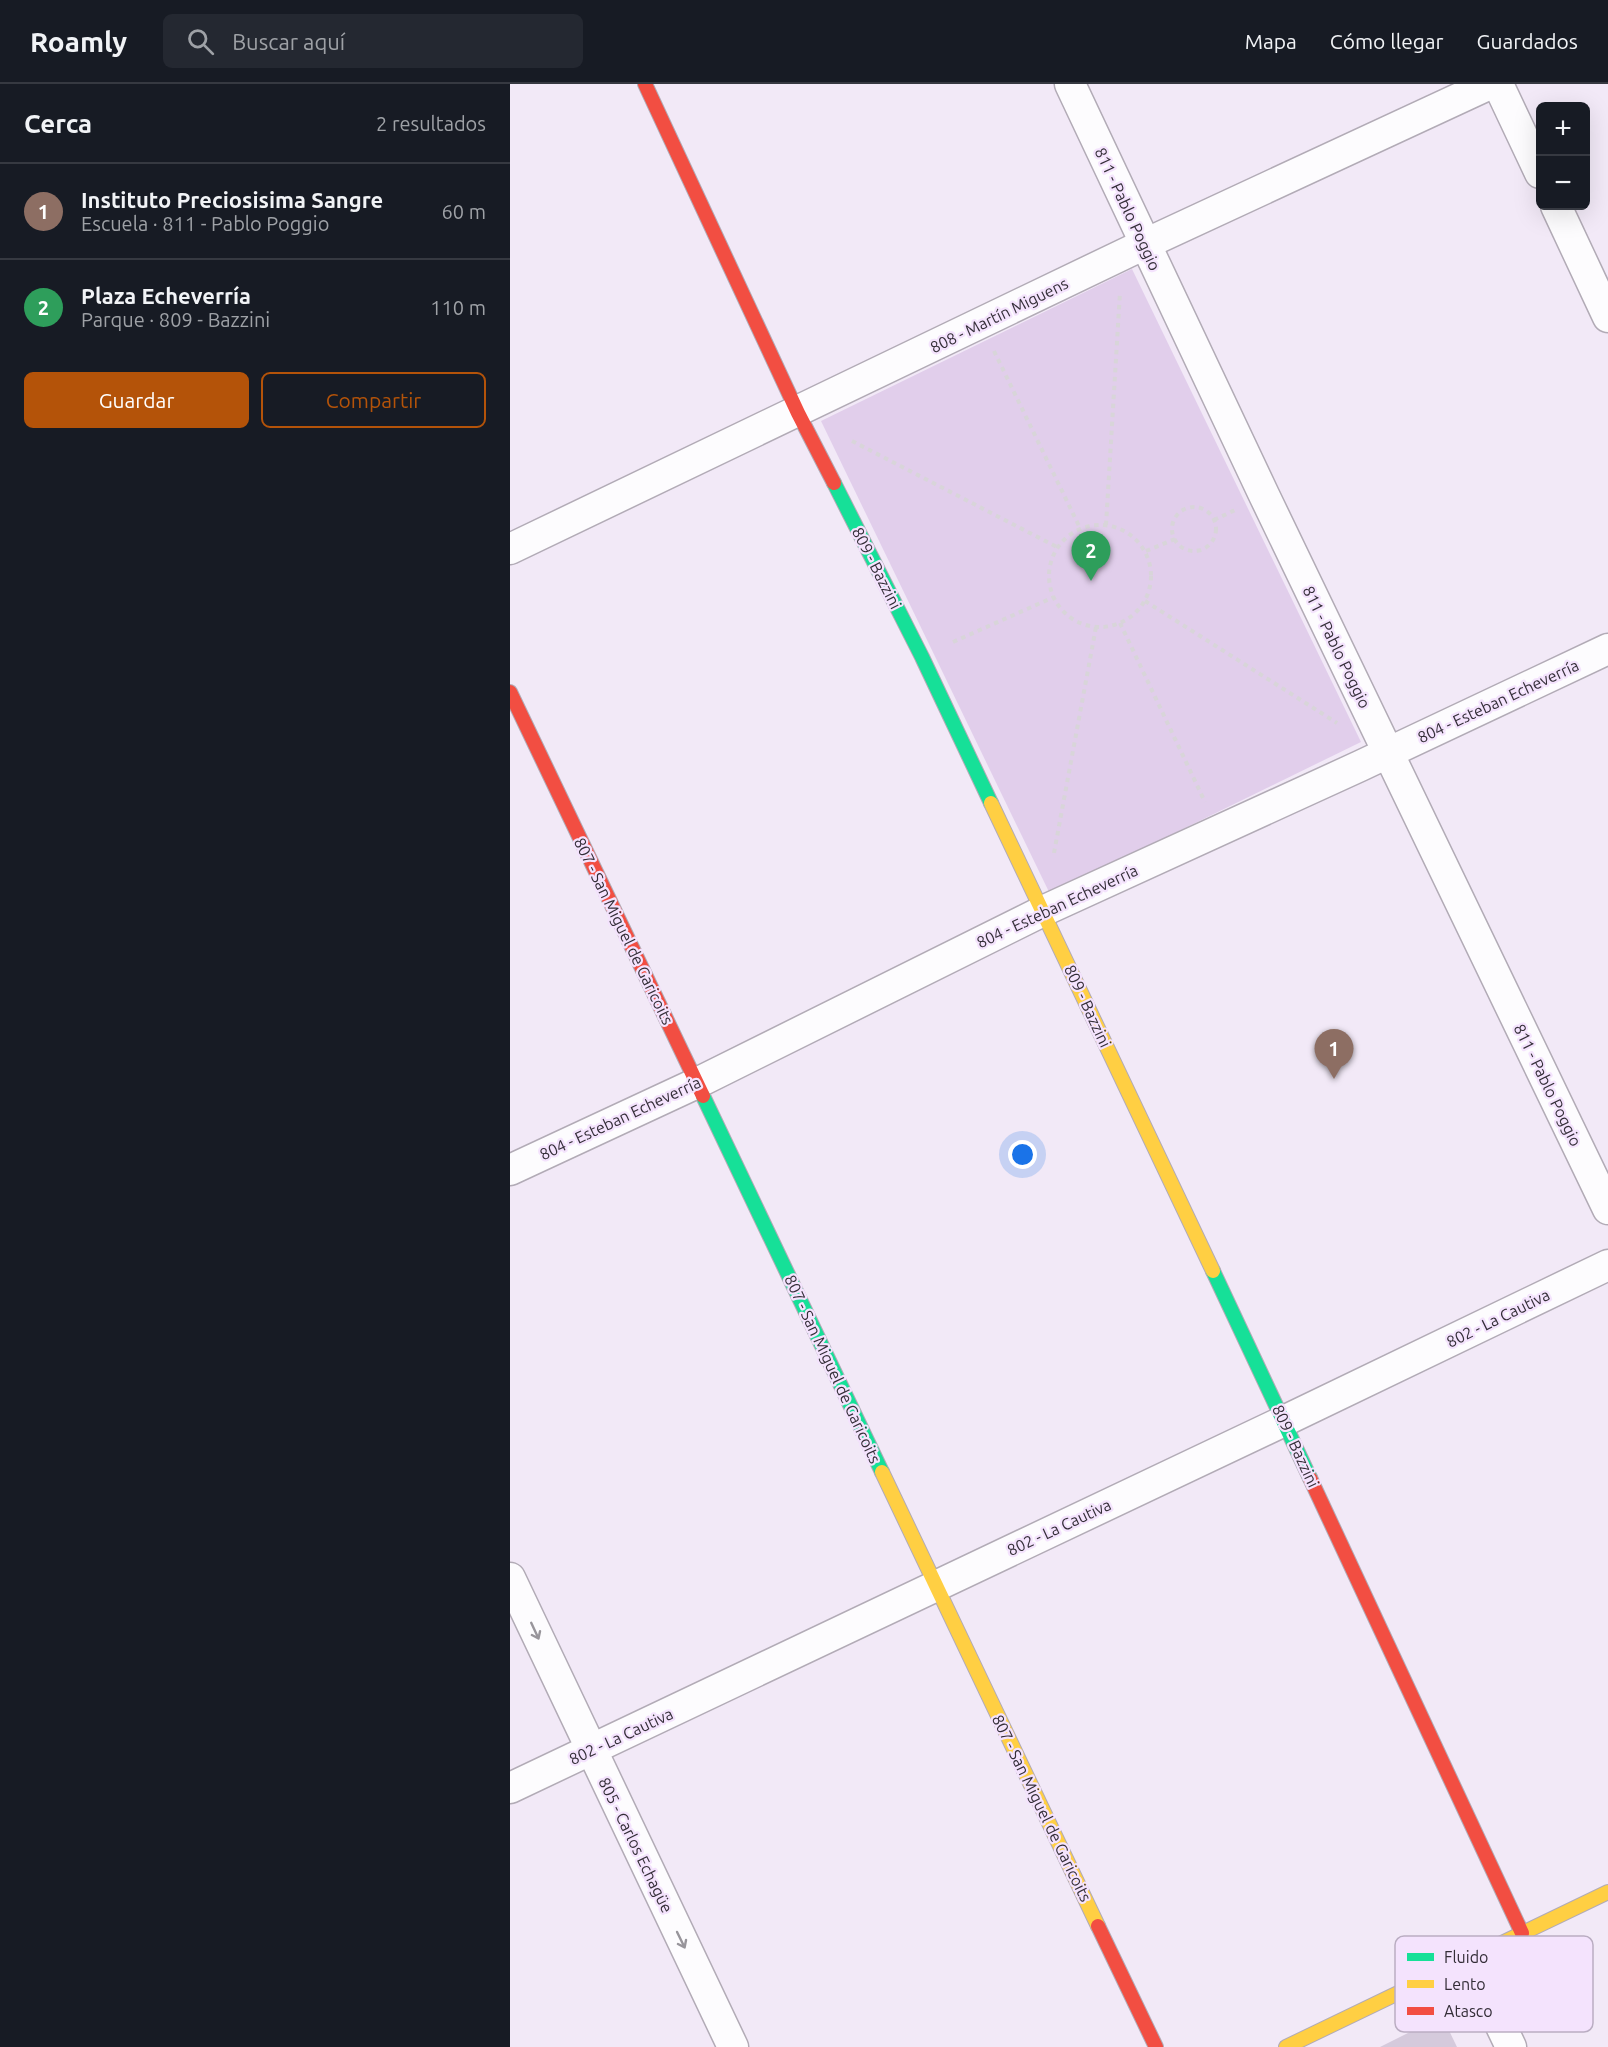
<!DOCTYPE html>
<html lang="es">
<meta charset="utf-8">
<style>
:root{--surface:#171b24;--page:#242831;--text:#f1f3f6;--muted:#9ea1a6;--line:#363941;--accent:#b45309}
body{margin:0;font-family:Ubuntu,sans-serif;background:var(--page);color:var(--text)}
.controls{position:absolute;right:18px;top:18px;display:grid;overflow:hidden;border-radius:9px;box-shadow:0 6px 24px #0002}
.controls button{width:54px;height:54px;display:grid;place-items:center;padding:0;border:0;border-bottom:2px solid var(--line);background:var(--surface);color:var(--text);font:30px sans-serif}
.you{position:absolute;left:513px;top:1071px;width:21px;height:21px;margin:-15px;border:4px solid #fff;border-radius:50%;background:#1a73e8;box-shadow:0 0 0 9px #1a73e833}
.badge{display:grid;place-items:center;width:39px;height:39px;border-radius:50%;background:var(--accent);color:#fff;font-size:20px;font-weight:700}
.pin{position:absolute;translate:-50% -50px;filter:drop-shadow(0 2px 3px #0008)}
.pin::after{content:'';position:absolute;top:32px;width:21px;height:18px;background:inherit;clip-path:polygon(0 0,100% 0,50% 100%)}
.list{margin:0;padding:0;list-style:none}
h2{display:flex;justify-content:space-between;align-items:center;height:78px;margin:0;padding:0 24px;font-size:26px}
h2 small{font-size:20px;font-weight:400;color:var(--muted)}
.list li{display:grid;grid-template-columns:39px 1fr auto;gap:18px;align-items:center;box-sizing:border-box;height:96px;padding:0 24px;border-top:2px solid var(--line)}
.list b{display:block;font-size:22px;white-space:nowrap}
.list p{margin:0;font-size:20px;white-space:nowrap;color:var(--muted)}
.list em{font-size:20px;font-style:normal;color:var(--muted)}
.actions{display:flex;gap:12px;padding:18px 24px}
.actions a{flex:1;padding:14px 0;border:2px solid var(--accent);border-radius:9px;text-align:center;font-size:21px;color:var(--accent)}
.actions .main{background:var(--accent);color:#fff}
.icon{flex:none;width:33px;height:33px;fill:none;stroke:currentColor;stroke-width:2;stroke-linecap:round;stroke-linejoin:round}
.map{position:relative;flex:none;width:1098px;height:1963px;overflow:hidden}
header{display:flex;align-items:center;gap:36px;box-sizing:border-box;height:84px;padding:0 30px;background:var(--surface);border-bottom:2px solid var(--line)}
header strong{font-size:28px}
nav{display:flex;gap:33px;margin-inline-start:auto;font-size:21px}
.search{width:420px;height:54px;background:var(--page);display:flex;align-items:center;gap:15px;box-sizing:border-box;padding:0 21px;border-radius:9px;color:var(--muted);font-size:22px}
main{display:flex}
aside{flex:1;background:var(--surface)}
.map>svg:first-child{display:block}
</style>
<header>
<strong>Roamly</strong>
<div class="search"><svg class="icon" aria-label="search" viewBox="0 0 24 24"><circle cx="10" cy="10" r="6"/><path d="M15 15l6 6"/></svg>Buscar aquí</div>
<nav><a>Mapa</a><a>Cómo llegar</a><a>Guardados</a></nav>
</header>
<main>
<aside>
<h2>Cerca<small>2 resultados</small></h2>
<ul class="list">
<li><span class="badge" style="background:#8d6e63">1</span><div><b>Instituto Preciosisima Sangre</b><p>Escuela · 811 - Pablo Poggio</p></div><em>60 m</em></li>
<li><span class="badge" style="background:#2e9e5b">2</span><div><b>Plaza Echeverría</b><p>Parque · 809 - Bazzini</p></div><em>110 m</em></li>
</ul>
<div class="actions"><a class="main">Guardar</a><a>Compartir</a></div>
</aside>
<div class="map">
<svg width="1098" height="1963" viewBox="0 0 1098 1963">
<rect width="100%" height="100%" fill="#f2e9f7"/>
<polygon fill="#e1ceeb" points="622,185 851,658 540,810 311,337"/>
<polygon fill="#d5cadc" points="932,1932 947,1963 870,1963"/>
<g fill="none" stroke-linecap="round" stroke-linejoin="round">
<g stroke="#b2abb6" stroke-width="33">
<g id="street">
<polyline points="560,0 754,411 1098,1125"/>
<polyline points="988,0 1030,89"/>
<polyline points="1046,122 1098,233"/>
<polyline points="0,465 635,160 980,0"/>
<polyline points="0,1086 187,999 533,827 850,682 1098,565"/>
<polyline points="0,1494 223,1963"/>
<polyline points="0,1704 774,1337 1098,1181"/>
<polyline points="959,1875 1001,1963"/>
</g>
</g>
<g stroke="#b2abb6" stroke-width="16">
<g id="fast">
<polyline points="324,399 412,573 481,719"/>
<polyline points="193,1012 372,1388"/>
<polyline points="703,1187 800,1394"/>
</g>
</g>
<g stroke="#b2abb6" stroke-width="16">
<g id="slow">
<polyline points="481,719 703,1187"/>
<polyline points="372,1388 588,1842"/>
<polyline points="776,1963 1098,1808"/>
</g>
</g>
<g stroke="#b2abb6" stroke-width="16">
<g id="jam">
<polyline points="135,0 288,329 324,399"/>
<polyline points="0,608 193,1012"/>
<polyline points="800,1394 1012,1849"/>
<polyline points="588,1842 646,1963"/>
</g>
</g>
<g stroke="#d8d5d9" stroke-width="4" stroke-dasharray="4.5 4.5" stroke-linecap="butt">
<polyline points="484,267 570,444"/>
<polyline points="342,357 547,463"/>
<circle cx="684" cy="445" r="22"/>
<polyline points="704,436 725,426"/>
<circle cx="590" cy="492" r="51"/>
<polyline points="596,441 610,208"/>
<polyline points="636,467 665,455"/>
<polyline points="635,517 827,639"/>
<polyline points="610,539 695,718"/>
<polyline points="443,558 544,513"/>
<polyline points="544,769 586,543"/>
</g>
<use href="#street" stroke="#fdfcfe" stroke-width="30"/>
<use href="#fast" stroke="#16e098" stroke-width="14"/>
<use href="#slow" stroke="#ffcf43" stroke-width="14"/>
<use href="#jam" stroke="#f24e42" stroke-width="14"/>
</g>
<defs><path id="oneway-shaft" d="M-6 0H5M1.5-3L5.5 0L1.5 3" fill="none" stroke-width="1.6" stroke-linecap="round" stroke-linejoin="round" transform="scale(1.5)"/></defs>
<g stroke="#98959b">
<use href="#oneway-shaft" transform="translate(25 1547) rotate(65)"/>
<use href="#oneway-shaft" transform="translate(171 1856) rotate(64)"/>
</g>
<g text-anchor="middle" stroke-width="4.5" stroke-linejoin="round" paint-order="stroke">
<g font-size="16" fill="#342e38" stroke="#f4e3fd">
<text transform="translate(618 125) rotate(65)" y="6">811 - Pablo Poggio</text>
<text transform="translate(489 231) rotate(-26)" y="6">808 - Martín Miguens</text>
<text transform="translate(367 484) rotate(63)" y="6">809 - Bazzini</text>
<text transform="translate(827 563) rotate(64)" y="6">811 - Pablo Poggio</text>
<text transform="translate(988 617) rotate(-25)" y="6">804 - Esteban Echeverría</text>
<text transform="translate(547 822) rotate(-25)" y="6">804 - Esteban Echeverría</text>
<text transform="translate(114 847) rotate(64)" y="6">807 - San Miguel de Garicoits</text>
<text transform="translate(578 922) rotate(65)" y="6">809 - Bazzini</text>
<text transform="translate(1038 1001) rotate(64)" y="6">811 - Pablo Poggio</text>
<text transform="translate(110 1034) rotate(-25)" y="6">804 - Esteban Echeverría</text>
<text transform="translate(988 1234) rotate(-26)" y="6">802 - La Cautiva</text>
<text transform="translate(323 1285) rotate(65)" y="6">807 - San Miguel de Garicoits</text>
<text transform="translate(786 1362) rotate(65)" y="6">809 - Bazzini</text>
<text transform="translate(549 1443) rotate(-25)" y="6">802 - La Cautiva</text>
<text transform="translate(111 1652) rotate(-25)" y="6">802 - La Cautiva</text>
<text transform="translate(532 1724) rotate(64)" y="6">807 - San Miguel de Garicoits</text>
<text transform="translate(126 1761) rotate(64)" y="6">805 - Carlos Echagüe</text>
</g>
</g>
<rect x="885" y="1852" width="198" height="96" rx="9" fill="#f4e3fd" stroke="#baadc2" stroke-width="1.5"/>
<rect x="897" y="1869" width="27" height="8" fill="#16e098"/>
<rect x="897" y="1896" width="27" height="8" fill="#ffcf43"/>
<rect x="897" y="1923" width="27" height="8" fill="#f24e42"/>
<g font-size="16" fill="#342e38">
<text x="934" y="1879">Fluido</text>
<text x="934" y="1906">Lento</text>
<text x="934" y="1933">Atasco</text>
</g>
</svg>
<div class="controls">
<button>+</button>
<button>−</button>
</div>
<div class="you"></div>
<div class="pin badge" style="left:824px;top:995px;background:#8d6e63">1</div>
<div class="pin badge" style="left:581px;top:497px;background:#2e9e5b">2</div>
</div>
</main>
